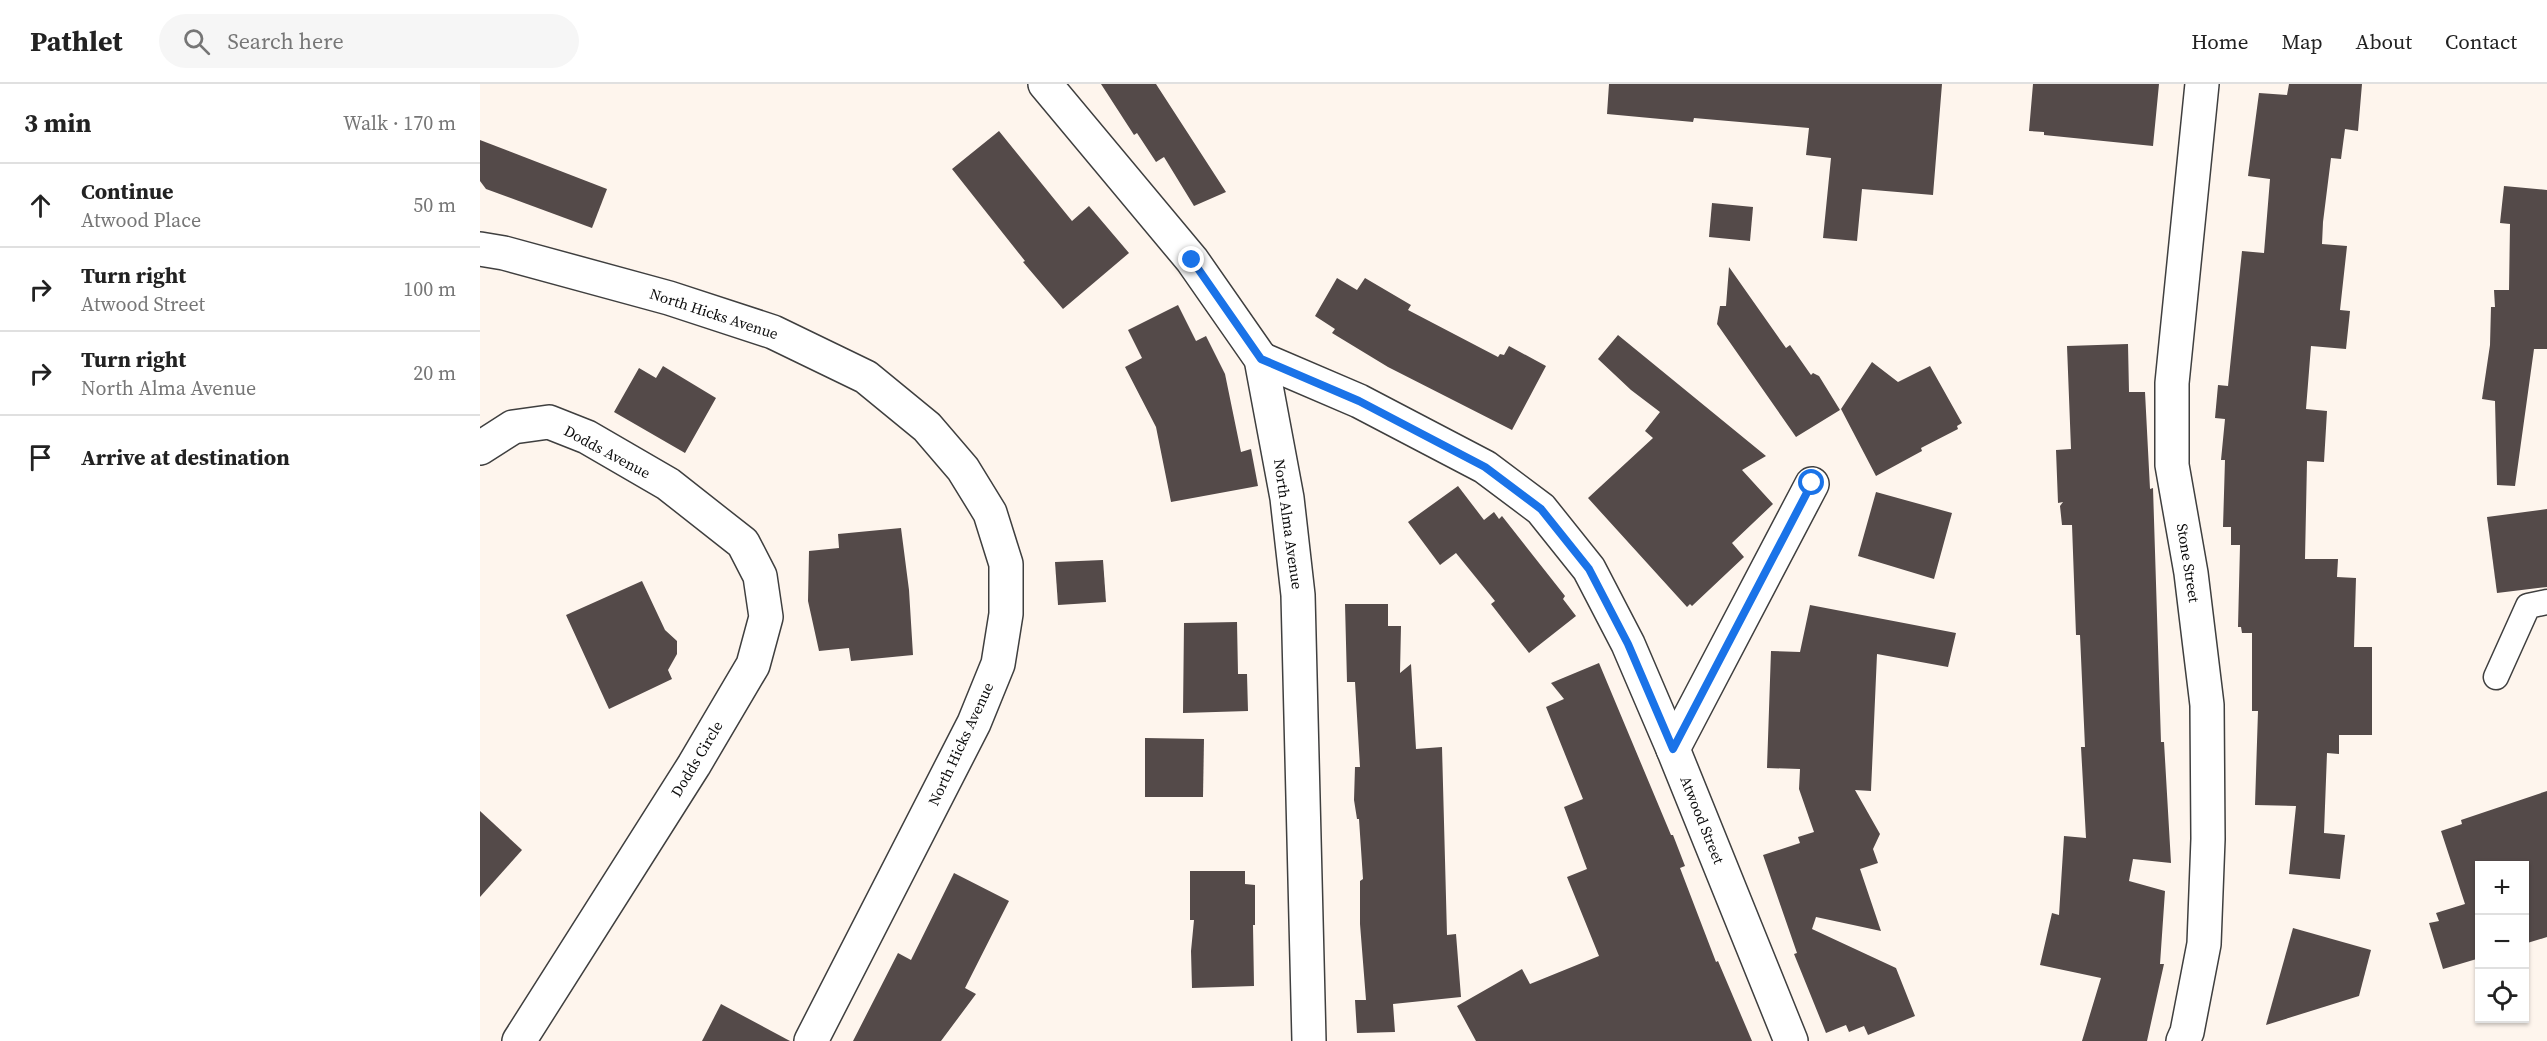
<!DOCTYPE html>
<meta charset="utf-8">
<style>
:root{--surface:#fff;--page:#f6f6f6;--text:#222;--muted:#767676;--line:#e0e0e0}
body{margin:0;font-family:"Source Serif 4",serif;background:var(--page);color:var(--text)}
.controls{position:absolute;right:18px;bottom:18px;display:grid;overflow:hidden;border-radius:0px;box-shadow:0 2px 4px #0004}
.controls button{width:54px;height:54px;display:grid;place-items:center;padding:0;border:0;border-bottom:2px solid var(--line);background:var(--surface);color:var(--text);font:30px sans-serif}
.stop{position:absolute;width:18px;height:18px;margin:-14px;border:4px solid #1a73e8;border-radius:50%;background:#fff}
.stop.end{background:#1a73e8;border-color:#fff;box-shadow:0 2px 6px #0008}
.list{margin:0;padding:0;list-style:none}
h2{display:flex;justify-content:space-between;align-items:center;height:78px;margin:0;padding:0 24px;font-size:26px}
h2 small{font-size:20px;font-weight:400;color:var(--muted)}
.list li{display:grid;grid-template-columns:39px 1fr auto;gap:18px;align-items:center;box-sizing:border-box;height:84px;padding:0 24px;border-top:2px solid var(--line)}
.list b{display:block;font-size:22px;white-space:nowrap}
.list p{margin:0;font-size:20px;white-space:nowrap;color:var(--muted)}
.list em{font-size:20px;font-style:normal;color:var(--muted)}
.icon{flex:none;width:33px;height:33px;fill:none;stroke:currentColor;stroke-width:2;stroke-linecap:round;stroke-linejoin:round}
.map{position:relative;flex:none;width:2067px;height:957px;overflow:hidden}
header{display:flex;align-items:center;gap:36px;box-sizing:border-box;height:84px;padding:0 30px;background:var(--surface);border-bottom:2px solid var(--line)}
header strong{font-size:28px}
nav{display:flex;gap:33px;margin-inline-start:auto;font-size:21px}
.search{width:420px;height:54px;background:var(--page);display:flex;align-items:center;gap:15px;box-sizing:border-box;padding:0 21px;border-radius:33px;color:var(--muted);font-size:22px}
main{display:flex}
aside{flex:1;background:var(--surface)}
.map>svg:first-child{display:block}
</style>
<header>
<strong>Pathlet</strong>
<div class="search"><svg class="icon" aria-label="search" viewBox="0 0 24 24"><circle cx="10" cy="10" r="6"/><path d="M15 15l6 6"/></svg>Search here</div>
<nav><a>Home</a><a>Map</a><a>About</a><a>Contact</a></nav>
</header>
<main>
<aside>
<h2>3 min<small>Walk · 170 m</small></h2>
<ul class="list">
<li><svg class="icon" aria-label="ahead" viewBox="0 0 24 24"><path d="M12 20V5M6 11l6-6 6 6"/></svg><div><b>Continue</b><p>Atwood Place</p></div><em>50 m</em></li>
<li><svg class="icon" aria-label="right" viewBox="0 0 24 24"><path d="M7 20v-9h11M14 6l5 5-5 5"/></svg><div><b>Turn right</b><p>Atwood Street</p></div><em>100 m</em></li>
<li><svg class="icon" aria-label="right" viewBox="0 0 24 24"><path d="M7 20v-9h11M14 6l5 5-5 5"/></svg><div><b>Turn right</b><p>North Alma Avenue</p></div><em>20 m</em></li>
<li><svg class="icon" aria-label="arrive" viewBox="0 0 24 24"><path d="M6 21V4h12l-3 4 3 4H6"/></svg><div><b>Arrive at destination</b></div></li>
</ul>
</aside>
<div class="map">
<svg width="2067" height="957" viewBox="0 0 2067 957">
<rect width="100%" height="100%" fill="#fef5ed"/>
<g fill="#544a49">
<polygon points="621,0 676,0 746,108 714,122 684,73 676,78 657,49 654,51"/>
<polygon points="1129,0 1462,0 1453,111 1382,105 1377,157 1343,154 1351,74 1326,71 1329,44 1214,34 1213,38 1127,30"/>
<polygon points="1553,0 1679,0 1673,62 1564,51 1564,48 1549,47"/>
<polygon points="1809,0 1882,0 1878,47 1865,45 1861,75 1851,74 1843,138 1842,160 1867,162 1860,226 1870,227 1866,265 1831,262 1826,325 1847,327 1844,378 1827,377 1825,475 1858,475 1857,493 1876,494 1874,563 1892,563 1892,651 1859,651 1859,670 1847,669 1844,749 1865,751 1860,795 1809,790 1816,722 1775,721 1778,627 1772,627 1772,549 1762,549 1761,543 1758,543 1760,461 1751,461 1751,443 1743,443 1745,376 1741,376 1745,335 1735,334 1738,301 1748,302 1762,167 1784,169 1790,95 1768,92 1779,9 1807,11"/>
<polygon points="519,47 592,137 609,122 649,169 583,225 543,178 545,177 472,85"/>
<polygon points="0,56 127,105 112,144 6,105 0,97"/>
<polygon points="2024,102 2067,106 2067,265 2054,265 2035,402 2017,401 2015,317 2002,315 2010,261 2011,223 2015,223 2014,206 2029,206 2030,140 2020,139"/>
<polygon points="1232,119 1273,123 1270,157 1229,153"/>
<polygon points="1249,183 1306,264 1310,261 1331,291 1333,289 1339,292 1360,326 1316,353 1237,240 1240,222 1246,222"/>
<polygon points="857,194 877,206 885,194 931,221 928,226 1018,273 1020,270 1024,271 1029,262 1066,282 1032,346 908,283 852,249 855,245 835,232"/>
<polygon points="698,221 716,257 726,252 745,290 761,368 771,365 778,402 691,418 676,343 645,283 662,274 648,246"/>
<polygon points="1138,251 1286,372 1262,386 1293,420 1252,459 1264,473 1212,522 1210,520 1207,523 1108,414 1173,354 1165,347 1180,328 1151,306 1118,275"/>
<polygon points="1648,260 1649,308 1665,308 1670,405 1673,404 1681,658 1684,658 1691,779 1653,775 1649,797 1685,807 1680,880 1684,880 1667,957 1602,957 1621,894 1560,881 1572,829 1579,831 1584,752 1606,754 1601,663 1605,663 1600,551 1596,551 1592,441 1582,441 1580,422 1583,418 1578,419 1576,366 1591,365 1587,262"/>
<polygon points="1392,278 1418,298 1450,282 1482,339 1477,342 1478,345 1441,364 1442,367 1396,392 1361,325"/>
<polygon points="183,282 236,314 205,369 134,328 159,284 176,294"/>
<polygon points="978,402 1004,436 1014,428 1019,435 1022,432 1085,512 1083,515 1096,532 1049,569 1011,520 1015,517 976,469 960,481 928,438"/>
<polygon points="1396,408 1472,429 1454,495 1378,472"/>
<polygon points="2067,425 2067,503 2017,509 2007,433"/>
<polygon points="421,444 429,506 433,571 371,577 369,564 339,567 328,517 329,467 359,464 358,450"/>
<polygon points="623,476 626,518 578,521 575,478"/>
<polygon points="162,497 185,546 197,557 197,570 188,586 192,595 129,625 86,531"/>
<polygon points="865,520 908,520 908,542 921,542 920,589 931,580 936,665 962,663 967,851 976,850 981,913 913,920 915,948 877,949 875,916 886,916 880,840 880,797 883,795 879,735 877,735 874,716 875,683 880,683 875,598 867,598"/>
<polygon points="1330,521 1476,549 1468,583 1397,570 1391,707 1375,706 1400,750 1393,765 1398,779 1380,785 1401,847 1336,833 1332,845 1416,884 1435,932 1388,951 1384,942 1369,948 1366,941 1346,949 1314,870 1317,869 1283,771 1320,759 1318,753 1334,748 1319,705 1320,685 1287,684 1291,567 1320,568"/>
<polygon points="757,538 758,590 767,590 768,627 703,629 704,539"/>
<polygon points="1119,579 1191,751 1193,751 1205,782 1200,784 1236,878 1238,877 1272,957 996,957 977,922 1042,885 1050,900 1119,872 1087,793 1107,785 1084,723 1103,715 1066,623 1084,615 1071,599"/>
<polygon points="665,654 724,655 723,713 665,713"/>
<polygon points="2067,707 2067,853 2044,860 2044,782 2000,782 2000,874 1963,885 1949,839 1959,837 1956,829 1985,820 1961,747 1982,740 1981,736"/>
<polygon points="0,727 42,766 0,813"/>
<polygon points="710,787 765,787 765,800 775,801 775,841 773,841 774,902 712,904 711,867 714,836 710,836"/>
<polygon points="474,789 529,817 485,904 496,910 461,957 373,957 418,869 431,876"/>
<polygon points="1813,844 1891,866 1879,912 1786,941"/>
<polygon points="241,920 310,957 222,957"/>
</g>
<g fill="none" stroke-linecap="round" stroke-linejoin="round">
<g stroke="#3f3f3f" stroke-width="27">
<polyline id="service" points="2016,593 2048,522 2067,518"/>
</g>
<g stroke="#3f3f3f" stroke-width="36">
<g id="minor">
<polyline points="565,0 712,176 781,275 807,414 818,511 829,957"/>
<polyline points="0,165 24,169 189,214 293,248 386,293 447,343 483,385 510,429 526,480 526,530 518,580 494,639 331,957"/>
<polyline points="781,275 879,317 1005,383 1061,425 1109,485 1148,560 1193,665 1311,957"/>
<polyline points="0,364 33,343 69,338 107,353 188,400 263,459 280,492 286,533 273,581 214,681 39,957"/>
<polyline points="1193,665 1332,400"/>
<polyline points="1703,957 1707,948 1724,860 1728,755 1727,621 1711,489 1692,381 1692,299 1722,0"/>
</g>
</g>
<use href="#service" stroke="#fff" stroke-width="24"/>
<use href="#minor" stroke="#fff" stroke-width="33"/>
</g>
<g fill="none" stroke-linecap="round" stroke-linejoin="round">
<polyline stroke="#1a73e8" stroke-width="8" points="712,176 781,275 879,317 1005,383 1061,425 1109,485 1148,560 1193,665 1332,399"/>
</g>
<g text-anchor="middle" stroke-width="6" stroke-linejoin="round" paint-order="stroke">
<g font-size="15" fill="#0c0c0c" stroke="#fff">
<text transform="translate(234 230) rotate(18)" y="5">North Hicks Avenue</text>
<text transform="translate(127 368) rotate(28)" y="5">Dodds Avenue</text>
<text transform="translate(808 440) rotate(82)" y="5">North Alma Avenue</text>
<text transform="translate(1708 479) rotate(81)" y="5">Stone Street</text>
<text transform="translate(481 660) rotate(-65)" y="5">North Hicks Avenue</text>
<text transform="translate(217 675) rotate(-59)" y="5">Dodds Circle</text>
<text transform="translate(1222 736) rotate(68)" y="5">Atwood Street</text>
</g>
</g>
</svg>
<div class="controls">
<button>+</button>
<button>−</button>
<button><svg class="icon" aria-label="locate" viewBox="0 0 24 24"><circle cx="12" cy="12" r="6"/><path d="M12 2v4M12 18v4M2 12h4M18 12h4"/></svg></button>
</div>
<div class="stop" style="left:1332px;top:399px"></div>
<div class="stop end" style="left:712px;top:176px"></div>
</div>
</main>
